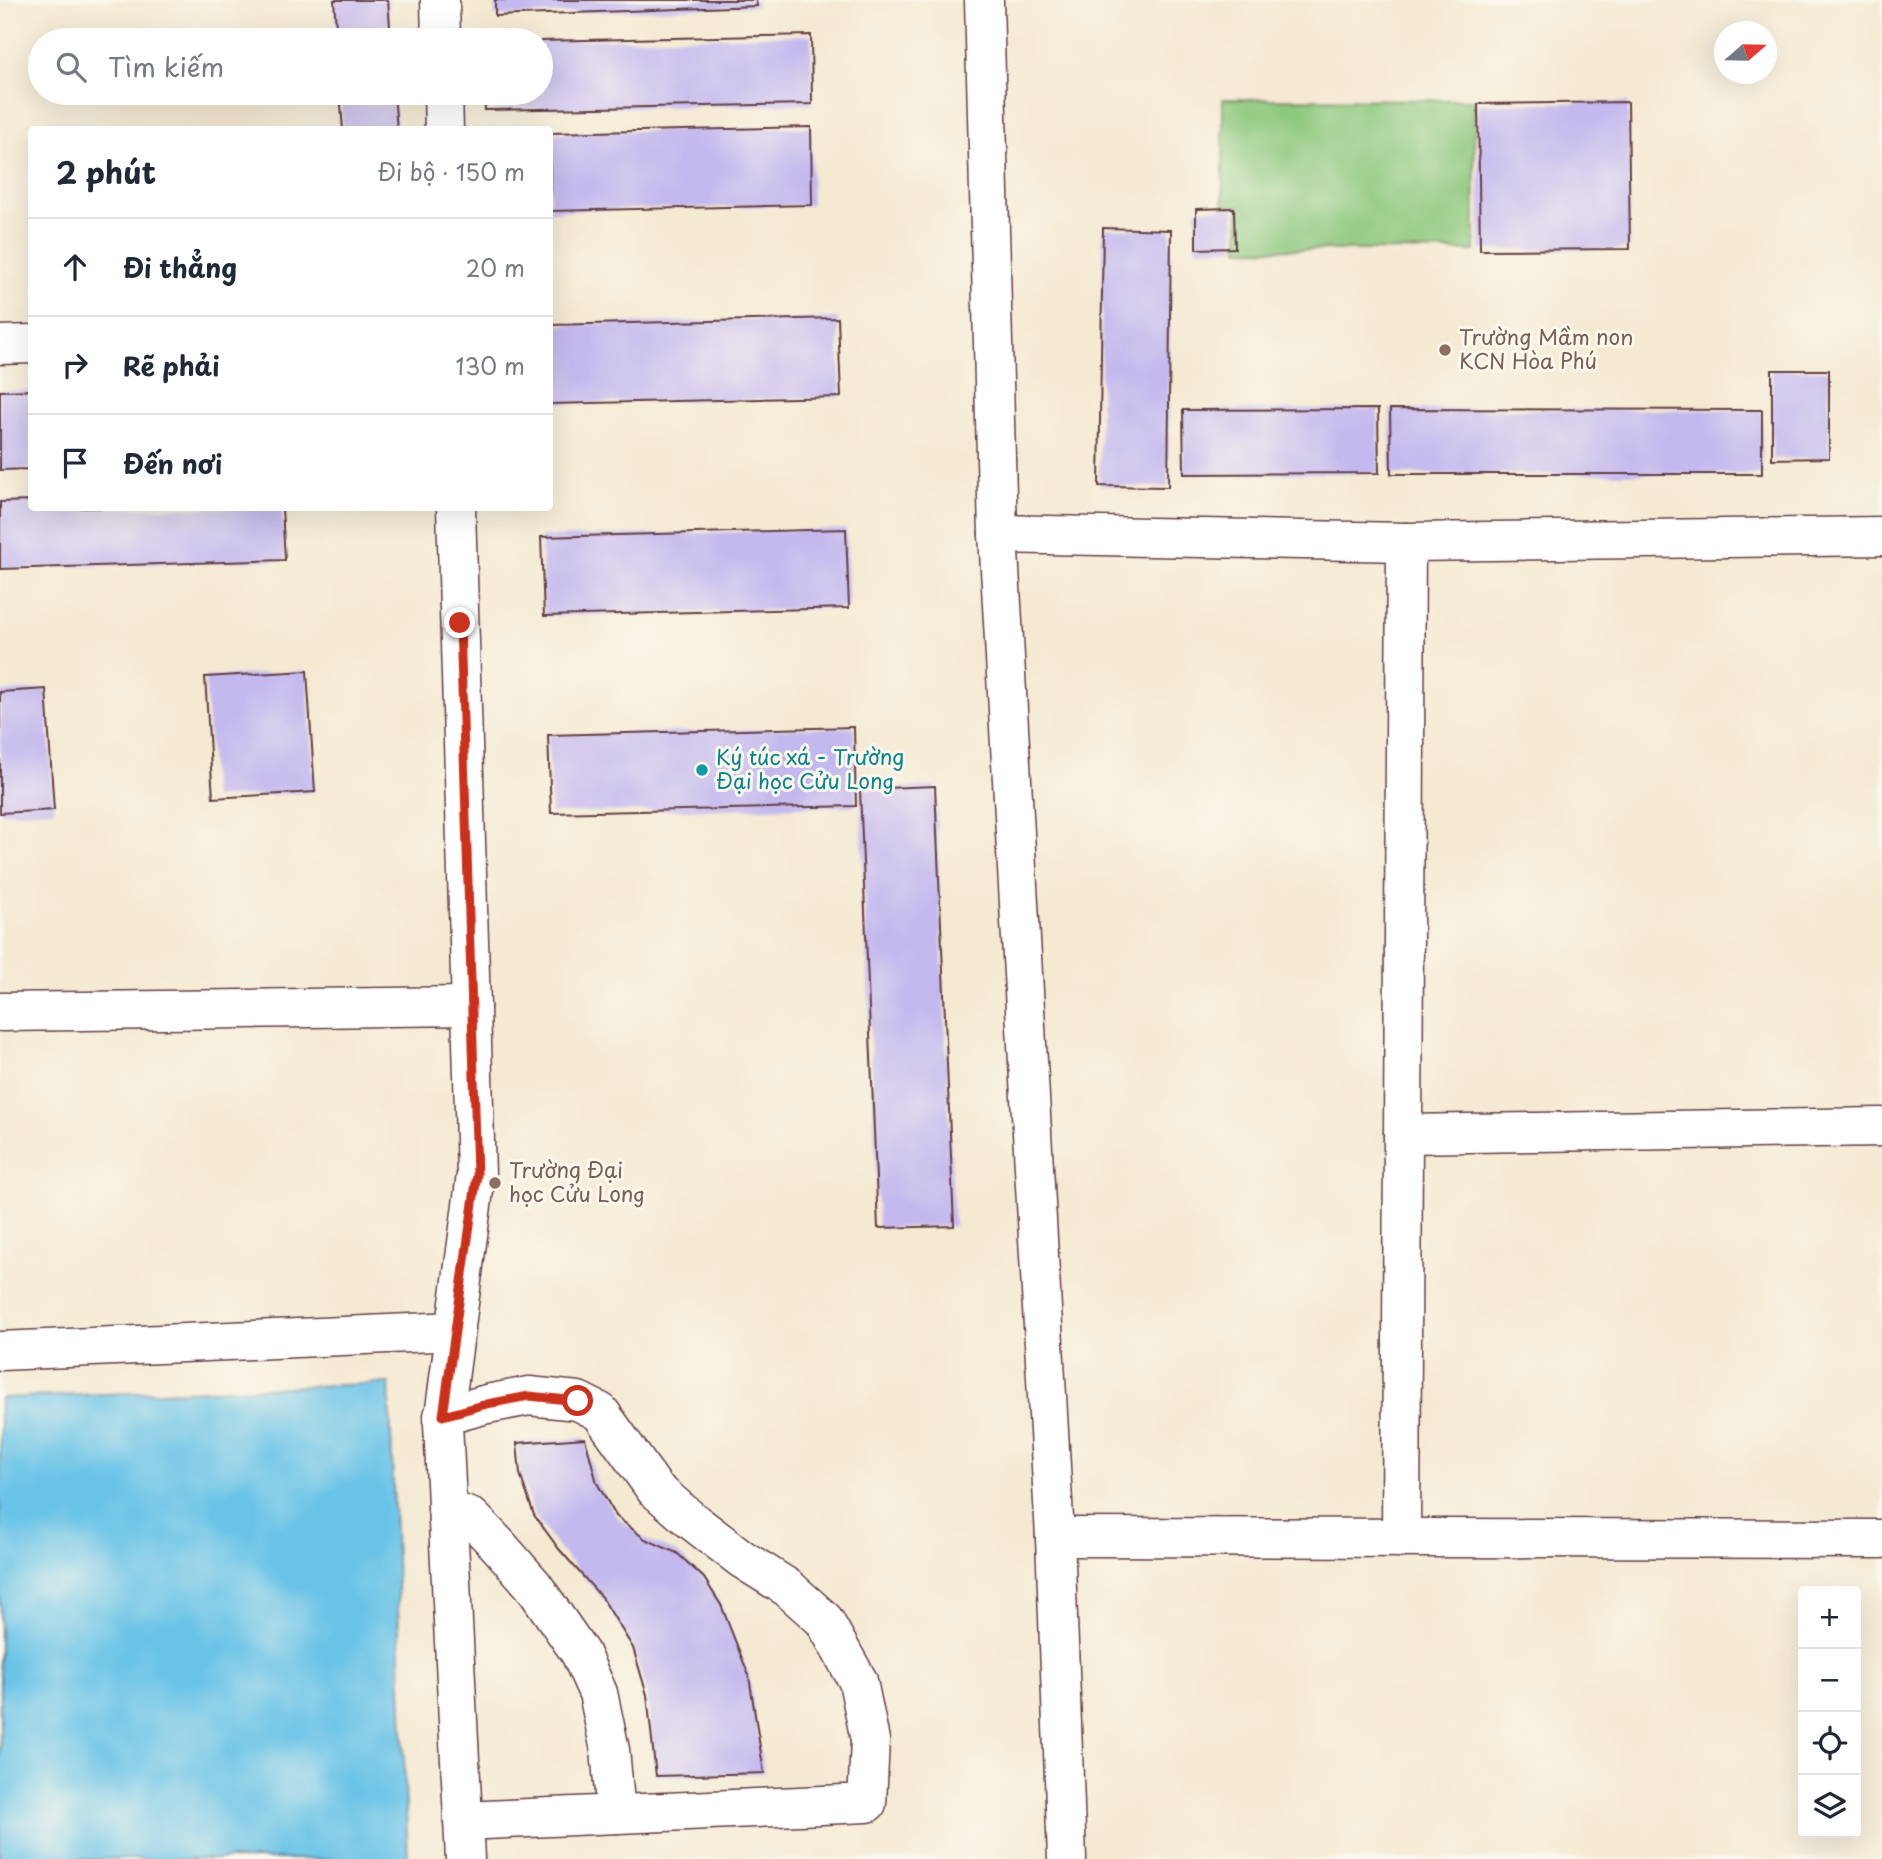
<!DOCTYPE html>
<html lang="vi">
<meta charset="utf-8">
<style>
:root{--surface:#fff;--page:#f2f2f3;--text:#1f2937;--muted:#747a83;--line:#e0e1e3}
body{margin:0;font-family:"Playpen Sans",sans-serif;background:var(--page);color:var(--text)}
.controls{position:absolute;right:21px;bottom:21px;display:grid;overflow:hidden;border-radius:7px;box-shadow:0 7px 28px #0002}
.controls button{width:63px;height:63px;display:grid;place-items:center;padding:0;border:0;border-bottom:2px solid var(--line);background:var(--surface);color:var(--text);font:35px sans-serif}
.compass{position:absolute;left:1714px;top:21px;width:63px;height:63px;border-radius:50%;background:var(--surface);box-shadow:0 7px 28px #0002;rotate:70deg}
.stop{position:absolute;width:21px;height:21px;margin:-16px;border:5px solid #c8321e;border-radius:50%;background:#fff}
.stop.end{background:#c8321e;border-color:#fff;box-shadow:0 2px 7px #0008}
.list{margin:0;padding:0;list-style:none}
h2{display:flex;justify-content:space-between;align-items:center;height:91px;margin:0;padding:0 28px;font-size:30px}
h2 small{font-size:23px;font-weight:400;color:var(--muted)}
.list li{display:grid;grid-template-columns:46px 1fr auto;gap:21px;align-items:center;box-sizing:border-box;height:98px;padding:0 28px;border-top:2px solid var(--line)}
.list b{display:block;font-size:26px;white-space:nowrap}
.list em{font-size:23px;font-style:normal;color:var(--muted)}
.icon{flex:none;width:38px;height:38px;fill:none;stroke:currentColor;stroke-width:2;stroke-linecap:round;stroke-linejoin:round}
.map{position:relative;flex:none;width:1882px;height:1859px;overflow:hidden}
.search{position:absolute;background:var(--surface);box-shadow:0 7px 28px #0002;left:28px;top:28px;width:525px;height:77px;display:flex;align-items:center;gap:18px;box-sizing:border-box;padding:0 24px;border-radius:38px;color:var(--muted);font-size:26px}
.panel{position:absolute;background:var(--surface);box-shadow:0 7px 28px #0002;left:28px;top:126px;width:525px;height:385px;border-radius:7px}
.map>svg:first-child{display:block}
</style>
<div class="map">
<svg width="1882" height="1859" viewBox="0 0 1882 1859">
<rect width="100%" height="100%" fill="#fbf7ec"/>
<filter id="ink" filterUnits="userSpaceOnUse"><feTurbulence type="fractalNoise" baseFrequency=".0143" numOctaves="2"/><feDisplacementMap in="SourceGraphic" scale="14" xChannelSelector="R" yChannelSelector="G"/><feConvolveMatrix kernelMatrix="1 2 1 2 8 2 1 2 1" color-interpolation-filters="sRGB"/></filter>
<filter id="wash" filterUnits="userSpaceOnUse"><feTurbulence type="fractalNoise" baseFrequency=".00686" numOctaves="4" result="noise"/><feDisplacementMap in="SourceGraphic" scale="28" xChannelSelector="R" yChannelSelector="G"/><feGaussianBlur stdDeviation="1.57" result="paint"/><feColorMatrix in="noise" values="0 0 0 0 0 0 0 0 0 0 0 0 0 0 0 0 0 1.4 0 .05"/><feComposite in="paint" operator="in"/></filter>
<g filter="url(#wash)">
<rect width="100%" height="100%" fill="#f4e9d1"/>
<polygon fill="#8cc87d" stroke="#6b7454" stroke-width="2" points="1223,99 1474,100 1475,251 1239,249 1239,206 1223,206"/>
<polygon fill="#69c3e7" stroke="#5a7189" stroke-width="2" points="389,1383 408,1859 0,1859 0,1398"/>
<g id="blocks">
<g fill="#c4b9ee">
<polygon points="334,0 388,0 391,40 337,40"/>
<polygon points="495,0 756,0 757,6 495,16"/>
<polygon points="811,35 812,104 485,110 484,93 541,93 541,41"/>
<polygon points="340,93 394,93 397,130 343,130"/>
<polygon points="1628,102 1630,249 1480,250 1478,104"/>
<polygon points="811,127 812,205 550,211 550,133"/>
<polygon points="1234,208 1235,248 1196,249 1196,209"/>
<polygon points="1103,228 1171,230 1168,487 1099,486"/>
<polygon points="838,318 841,397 550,404 550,325"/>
<polygon points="1772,370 1829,370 1829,458 1772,459"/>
<polygon points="32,390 32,469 0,470 0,391"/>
<polygon points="1378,409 1379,473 1184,474 1183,410"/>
<polygon points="1390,409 1762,410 1762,474 1391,474"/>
<polygon points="32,501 32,508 282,508 285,560 0,569 0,502"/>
<polygon points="846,529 849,608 544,616 541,537"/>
<polygon points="307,671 315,792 213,798 205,677"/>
<polygon points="46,689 54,810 0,813 0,692"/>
<polygon points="854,727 856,806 551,813 548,735"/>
<polygon points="935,786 954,1226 878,1228 860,789"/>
<polygon points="585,1438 597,1483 616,1516 645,1539 677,1553 704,1578 721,1605 749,1676 764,1773 656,1776 647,1695 633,1648 603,1599 559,1549 534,1515 520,1474 517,1443"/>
</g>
</g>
</g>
<g filter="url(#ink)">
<use href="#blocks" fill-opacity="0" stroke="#643d44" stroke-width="2"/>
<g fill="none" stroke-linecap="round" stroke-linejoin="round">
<g stroke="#643d44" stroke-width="41">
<g id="minor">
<polyline points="440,0 441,40"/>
<polyline points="984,0 998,534 1055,1537 1067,1859"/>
<polyline points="443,93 444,130"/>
<polyline points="0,345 32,344"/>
<polyline points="456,508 476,1175 443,1424 465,1859"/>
<polyline points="998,534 1406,542 1882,536"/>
<polyline points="1,1012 471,1006"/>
<polyline points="1403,1134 1882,1127"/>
<polyline points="0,1351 456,1331"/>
<polyline points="443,1416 487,1404 529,1396 578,1401 600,1412 655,1489 691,1520 742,1559 788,1588 824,1620 858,1681 870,1740 867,1803 463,1821"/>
<polyline points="447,1509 472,1518 498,1545 533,1585 580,1653 598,1693 610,1750 616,1814"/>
<polyline points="1055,1537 1882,1539"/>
<polyline points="1401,1538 1406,542"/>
</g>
</g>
<use href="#minor" stroke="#fff" stroke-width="38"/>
</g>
</g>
<g fill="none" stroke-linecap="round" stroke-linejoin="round" filter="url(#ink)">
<polyline stroke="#c8321e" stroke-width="9" points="460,623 477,1175 443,1416 487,1404 529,1396 578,1401"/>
</g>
<g fill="#8d6e63" stroke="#fbf7ec" stroke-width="2.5">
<circle cx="1445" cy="350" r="7"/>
<circle cx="495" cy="1183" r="7"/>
</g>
<circle fill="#0f9aa8" stroke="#fbf7ec" stroke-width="2.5" cx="702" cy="770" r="7"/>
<g text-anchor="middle" stroke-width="6" stroke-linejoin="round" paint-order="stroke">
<g font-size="21" fill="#785e54" stroke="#fbf7ec" text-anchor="start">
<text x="1459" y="345">Trường Mầm non<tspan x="1459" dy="24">KCN Hòa Phú</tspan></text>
<text x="509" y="1178">Trường Đại<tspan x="509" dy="24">học Cửu Long</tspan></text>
</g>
<g font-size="21" fill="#0d838f" stroke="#fbf7ec" text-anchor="start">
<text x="716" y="765">Ký túc xá - Trường<tspan x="716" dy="24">Đại học Cửu Long</tspan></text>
</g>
</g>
</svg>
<div class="controls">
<button>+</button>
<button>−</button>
<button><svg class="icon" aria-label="locate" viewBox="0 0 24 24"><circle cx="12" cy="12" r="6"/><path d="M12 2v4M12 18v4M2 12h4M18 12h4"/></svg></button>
<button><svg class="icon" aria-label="layers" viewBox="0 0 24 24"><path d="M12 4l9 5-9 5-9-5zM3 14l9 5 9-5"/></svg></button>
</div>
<svg class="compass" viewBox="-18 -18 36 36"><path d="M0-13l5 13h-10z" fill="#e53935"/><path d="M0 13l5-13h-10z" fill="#747a83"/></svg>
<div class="stop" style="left:578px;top:1401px"></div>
<div class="stop end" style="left:460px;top:623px"></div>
<div class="search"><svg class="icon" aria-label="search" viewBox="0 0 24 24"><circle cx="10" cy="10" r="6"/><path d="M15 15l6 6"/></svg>Tìm kiếm</div>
<section class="panel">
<h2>2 phút<small>Đi bộ · 150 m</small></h2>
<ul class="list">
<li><svg class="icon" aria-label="ahead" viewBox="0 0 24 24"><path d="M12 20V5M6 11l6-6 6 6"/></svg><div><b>Đi thẳng</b></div><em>20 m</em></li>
<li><svg class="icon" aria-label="right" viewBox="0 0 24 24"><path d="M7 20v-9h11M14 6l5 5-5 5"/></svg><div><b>Rẽ phải</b></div><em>130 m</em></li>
<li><svg class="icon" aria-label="arrive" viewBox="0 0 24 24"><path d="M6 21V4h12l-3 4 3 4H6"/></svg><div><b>Đến nơi</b></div></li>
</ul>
</section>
</div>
